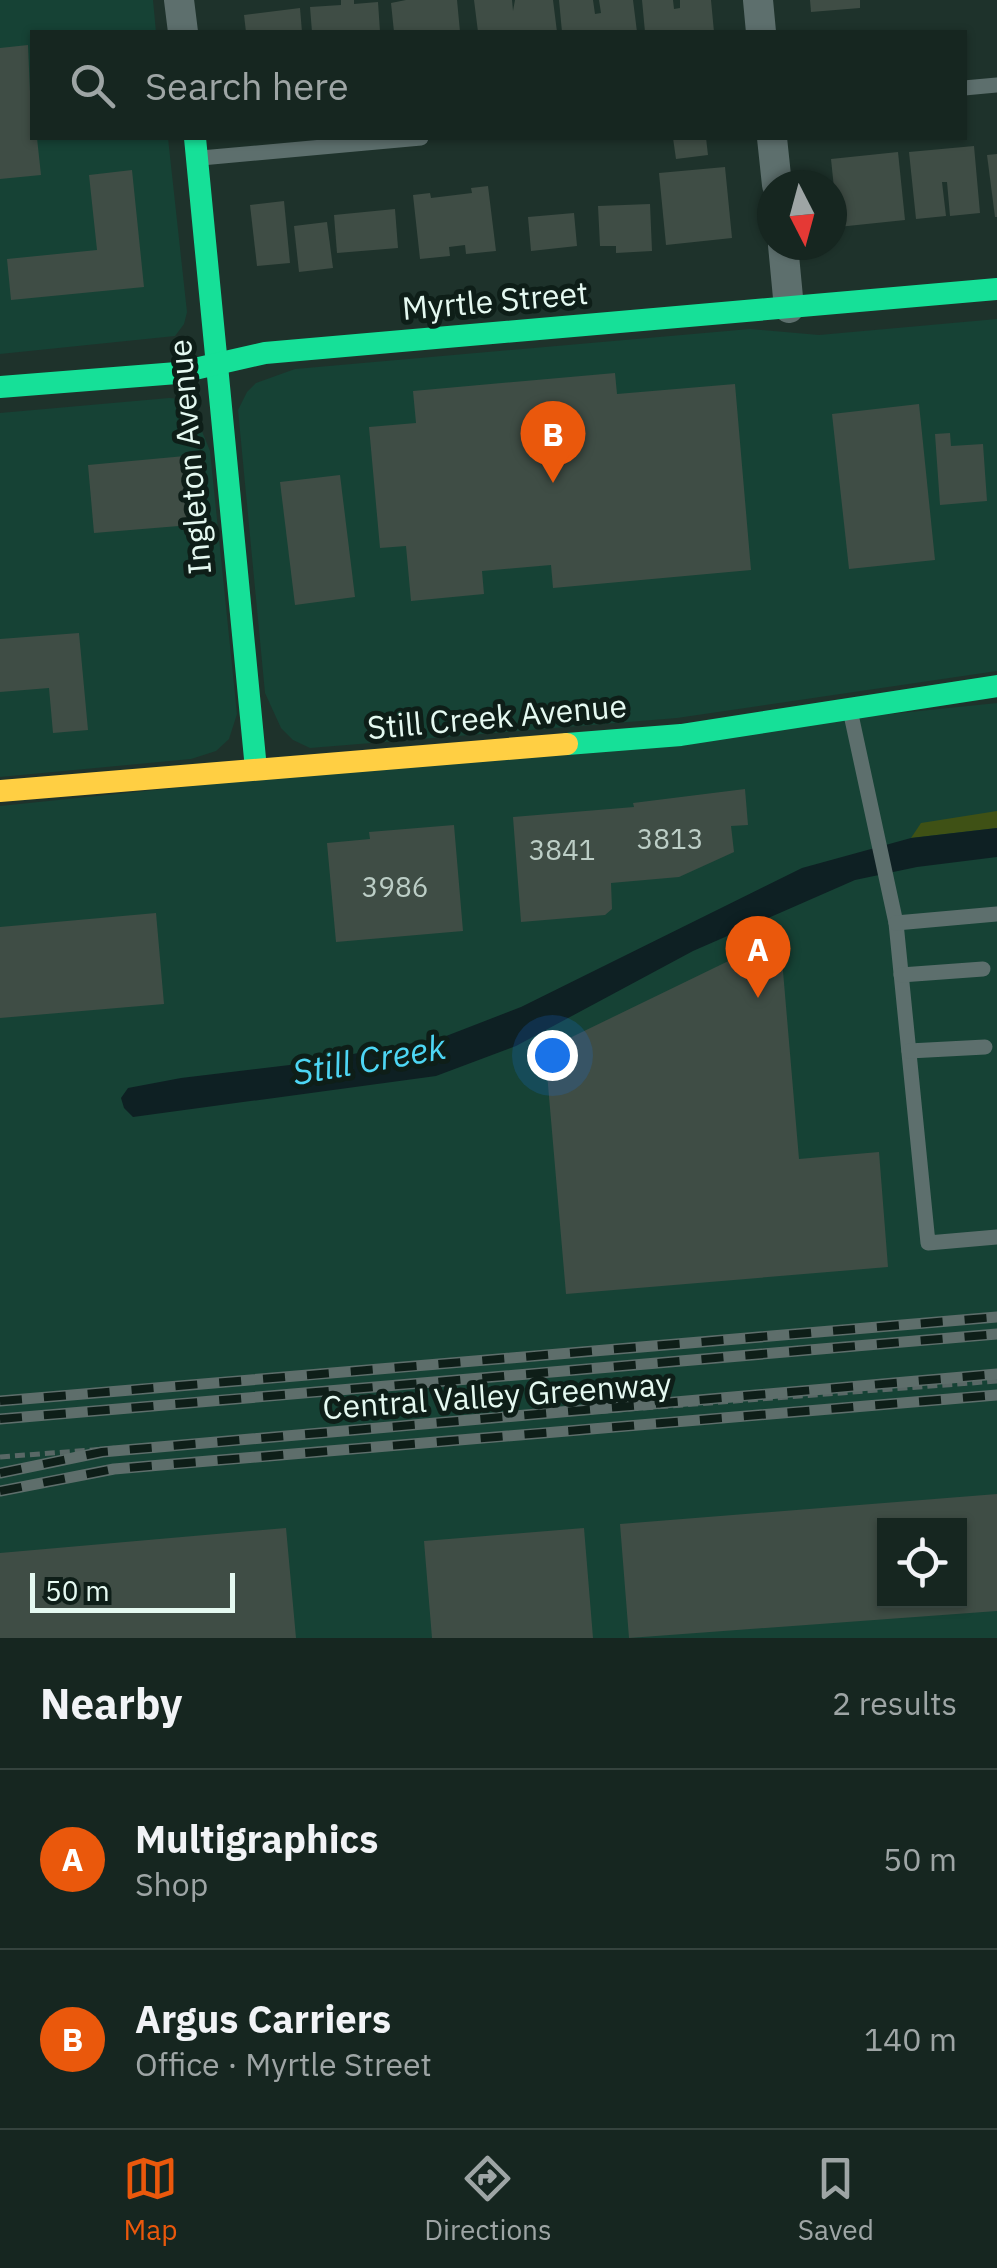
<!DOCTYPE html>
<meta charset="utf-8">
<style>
:root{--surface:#162620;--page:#1f2e29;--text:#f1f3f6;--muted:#9ea5a5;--line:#35433e;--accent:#ea580c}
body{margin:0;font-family:"IBM Plex Sans",sans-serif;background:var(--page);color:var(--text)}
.controls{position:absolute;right:30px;bottom:30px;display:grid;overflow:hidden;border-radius:0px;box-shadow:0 2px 8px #0004}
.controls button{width:90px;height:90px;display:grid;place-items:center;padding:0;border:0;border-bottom:2px solid var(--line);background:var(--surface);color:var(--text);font:50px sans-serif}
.compass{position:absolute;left:757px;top:170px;width:90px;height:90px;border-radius:50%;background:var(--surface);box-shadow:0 2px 8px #0004;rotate:174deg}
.scale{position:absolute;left:30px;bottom:25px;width:205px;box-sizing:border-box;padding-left:10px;border:5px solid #e5f9f1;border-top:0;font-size:28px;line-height:35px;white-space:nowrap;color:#e5f9f1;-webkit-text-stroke:8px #0e1e18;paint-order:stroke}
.you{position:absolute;left:552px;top:1055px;width:35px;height:35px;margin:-25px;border:8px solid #fff;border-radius:50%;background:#1a73e8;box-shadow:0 0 0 15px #1a73e833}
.badge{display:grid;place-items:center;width:65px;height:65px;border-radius:50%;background:var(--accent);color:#fff;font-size:32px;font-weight:700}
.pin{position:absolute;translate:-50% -82px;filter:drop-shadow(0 2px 5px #0008)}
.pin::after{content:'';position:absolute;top:52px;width:35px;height:30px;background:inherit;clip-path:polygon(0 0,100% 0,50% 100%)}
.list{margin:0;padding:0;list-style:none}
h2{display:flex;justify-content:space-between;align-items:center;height:130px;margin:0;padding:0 40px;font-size:42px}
h2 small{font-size:32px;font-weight:400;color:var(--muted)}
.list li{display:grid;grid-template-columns:65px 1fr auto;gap:30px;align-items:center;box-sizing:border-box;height:180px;padding:0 40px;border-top:2px solid var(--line)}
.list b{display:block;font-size:38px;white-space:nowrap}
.list p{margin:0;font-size:32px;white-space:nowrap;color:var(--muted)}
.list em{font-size:32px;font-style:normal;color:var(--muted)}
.icon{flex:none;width:55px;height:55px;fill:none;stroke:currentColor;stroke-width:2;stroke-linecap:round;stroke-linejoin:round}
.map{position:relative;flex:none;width:997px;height:1638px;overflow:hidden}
.search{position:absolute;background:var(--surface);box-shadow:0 2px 8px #0004;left:30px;right:30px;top:30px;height:110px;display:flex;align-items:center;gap:25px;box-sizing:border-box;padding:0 35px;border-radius:0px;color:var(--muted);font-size:38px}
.sheet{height:490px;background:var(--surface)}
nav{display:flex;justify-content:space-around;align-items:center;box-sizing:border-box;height:140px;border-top:2px solid var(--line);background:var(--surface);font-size:28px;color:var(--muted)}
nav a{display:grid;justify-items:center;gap:5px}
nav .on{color:var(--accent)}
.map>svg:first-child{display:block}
</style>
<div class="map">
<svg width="997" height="1638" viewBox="0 0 997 1638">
<rect width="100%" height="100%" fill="#1e322b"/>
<g fill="#164235" fill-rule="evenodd">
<polygon points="0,0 153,0 156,32 32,32 32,138 168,138 187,312 184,324 175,336 0,354"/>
<polygon points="997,319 997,671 677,718 310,748 293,740 281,728 265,693 238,410 247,392 256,383 295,369 750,329 819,335"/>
<polygon points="169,398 180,399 193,409 210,451 237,714 229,739 216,751 191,759 0,777 0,413"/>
<path d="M 997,703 L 997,1638 L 0,1638 L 0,806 ZM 884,1526 L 960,1526 L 960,1600 L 884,1600 Z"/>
</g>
<polygon fill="#3f5115" points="997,811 997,828 911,838 921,823"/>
<polygon fill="#0e2023" points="997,828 997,857 917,867 855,880 693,951 516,1046 436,1076 133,1117 124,1108 121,1098 128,1088 181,1078 298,1064 441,1038 521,1007 802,868 911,838"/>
<g fill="#3f4d45" fill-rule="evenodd">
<polygon points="341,0 354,0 354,4 378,2 380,32 312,32 310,7 341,5"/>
<polygon points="406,0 457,0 460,32 394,32 391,3"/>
<polygon points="474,0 512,0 513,11 515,0 553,0 557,32 478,32"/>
<polygon points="559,0 593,0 595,14 601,13 599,0 633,0 637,32 562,32"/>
<polygon points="642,0 673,0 674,9 680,8 680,0 711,0 714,32 645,32"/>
<polygon points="810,0 860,0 860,8 811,12"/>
<polygon points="300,8 302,32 246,32 244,15"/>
<polygon points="28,45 32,138 37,138 41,175 0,179 0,48"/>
<polygon points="673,138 706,138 708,155 676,159"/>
<polygon points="974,146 980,213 950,216 947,182 942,182 946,216 916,219 909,152"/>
<polygon points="898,152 905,220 838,227 831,159"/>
<polygon points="997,154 997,217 995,217 987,155"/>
<polygon points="725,167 732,238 666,245 659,173"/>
<polygon points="132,170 144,287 11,300 7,259 97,250 89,175"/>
<polygon points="488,186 496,251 466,254 465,245 449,247 450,256 420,259 413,195 430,193 431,198 472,193 471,188"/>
<polygon points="284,201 290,263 257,266 250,205"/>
<polygon points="650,204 652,251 616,253 616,246 600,246 598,206"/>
<polygon points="395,209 398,248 337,253 334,215"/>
<polygon points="574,213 577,246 531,251 528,217"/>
<polygon points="327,222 333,268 299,272 294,226"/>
<polygon points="615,373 617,394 735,384 751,570 553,588 551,565 482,571 484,594 411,601 406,546 380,548 369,427 416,423 413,391"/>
<polygon points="919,404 935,560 849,569 832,414"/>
<polygon points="950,433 951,446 983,444 987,501 940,505 935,434"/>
<polygon points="185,456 191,525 94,533 88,465"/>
<polygon points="340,475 355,597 295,605 280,482"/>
<polygon points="79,633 88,730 53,733 49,688 0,692 0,639"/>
<polygon points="745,789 748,825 731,826 734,852 679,877 611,883 612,909 605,915 521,922 513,817 634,807 633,803"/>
<polygon points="454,825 463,931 336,942 327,843 370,839 369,832"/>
<polygon points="156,913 164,1004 0,1018 0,927"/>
<polygon points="780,936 799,1159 879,1152 888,1267 566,1294 545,1050"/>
<path d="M 997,1494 L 997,1611 L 629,1638 L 620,1524 ZM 884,1526 L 960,1526 L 960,1600 L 884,1600 Z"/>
<polygon points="286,1528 296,1638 0,1638 0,1553"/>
<polygon points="584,1528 593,1638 432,1638 424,1541"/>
</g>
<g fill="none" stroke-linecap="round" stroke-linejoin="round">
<polyline stroke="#596866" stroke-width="5" stroke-dasharray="10 5" stroke-linecap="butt" points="0,1457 997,1381"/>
<g stroke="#5d6f6d" stroke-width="15">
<polyline points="964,88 997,85"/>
<polyline points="201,158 421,138"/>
<polyline points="850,710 896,923 928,1243 997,1237"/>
<polyline points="896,923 997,914"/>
<polyline points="901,975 983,969"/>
<polyline points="909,1051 985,1047"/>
</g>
<g stroke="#5d6f6d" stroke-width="30">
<polyline points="179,0 183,32"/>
<polyline points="758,0 761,32"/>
<polyline points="772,138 777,185"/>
<polyline points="783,245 789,308"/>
</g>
<g stroke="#16e098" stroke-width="22">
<polyline points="195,138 256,769"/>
<polyline points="0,387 177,373 265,353 997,289"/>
<polyline points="567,744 681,735 997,686"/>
</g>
<polyline stroke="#ffcf43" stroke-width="22" points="0,791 567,744"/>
<g stroke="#5e6e6b" stroke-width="11">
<g id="rail">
<polyline points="0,1401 997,1317"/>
<polyline points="0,1419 997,1334"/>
<polyline points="0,1473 102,1452 997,1374"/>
<polyline points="0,1491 114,1469 997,1395"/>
</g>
</g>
<use href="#rail" stroke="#0e1e18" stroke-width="8" stroke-dasharray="22" stroke-linecap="butt"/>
</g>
<g text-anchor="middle" stroke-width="10" stroke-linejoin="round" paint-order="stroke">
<g font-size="28" fill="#bccec6">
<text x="670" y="849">3813</text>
<text x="562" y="860">3841</text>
<text x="395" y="897">3986</text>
</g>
<g font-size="32" fill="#e5f9f1" stroke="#0e1e18">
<text transform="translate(495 301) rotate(-5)" y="11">Myrtle Street</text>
<text transform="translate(190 457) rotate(-95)" y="11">Ingleton Avenue</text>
<text transform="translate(497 717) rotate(-5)" y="11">Still Creek Avenue</text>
<text transform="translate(497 1396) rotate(-4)" y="11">Central Valley Greenway</text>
</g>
<g font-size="35" font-style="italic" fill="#4dd6f4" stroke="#0e1e18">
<text transform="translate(369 1060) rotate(-10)" y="12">Still Creek</text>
</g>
</g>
</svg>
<div class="controls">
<button><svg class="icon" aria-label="locate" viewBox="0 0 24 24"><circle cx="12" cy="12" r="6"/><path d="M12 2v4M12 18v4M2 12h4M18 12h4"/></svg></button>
</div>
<svg class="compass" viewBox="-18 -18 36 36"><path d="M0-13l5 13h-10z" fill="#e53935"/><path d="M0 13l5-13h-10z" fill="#9ea5a5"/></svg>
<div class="scale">50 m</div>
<div class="you"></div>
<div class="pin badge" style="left:758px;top:998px">A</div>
<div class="pin badge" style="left:553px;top:483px">B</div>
<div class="search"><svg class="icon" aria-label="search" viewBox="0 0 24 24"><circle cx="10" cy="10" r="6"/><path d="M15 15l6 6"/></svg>Search here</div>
</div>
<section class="sheet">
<h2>Nearby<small>2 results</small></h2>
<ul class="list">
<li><span class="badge">A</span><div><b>Multigraphics</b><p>Shop</p></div><em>50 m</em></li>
<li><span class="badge">B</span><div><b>Argus Carriers</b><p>Office · Myrtle Street</p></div><em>140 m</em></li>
</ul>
</section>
<nav>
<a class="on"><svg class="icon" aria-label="map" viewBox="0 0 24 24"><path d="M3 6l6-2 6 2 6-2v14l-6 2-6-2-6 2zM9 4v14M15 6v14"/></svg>Map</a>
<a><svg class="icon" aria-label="directions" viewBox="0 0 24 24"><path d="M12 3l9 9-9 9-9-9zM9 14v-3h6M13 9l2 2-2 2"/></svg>Directions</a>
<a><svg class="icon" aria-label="saved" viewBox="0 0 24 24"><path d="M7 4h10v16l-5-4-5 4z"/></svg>Saved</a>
</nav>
